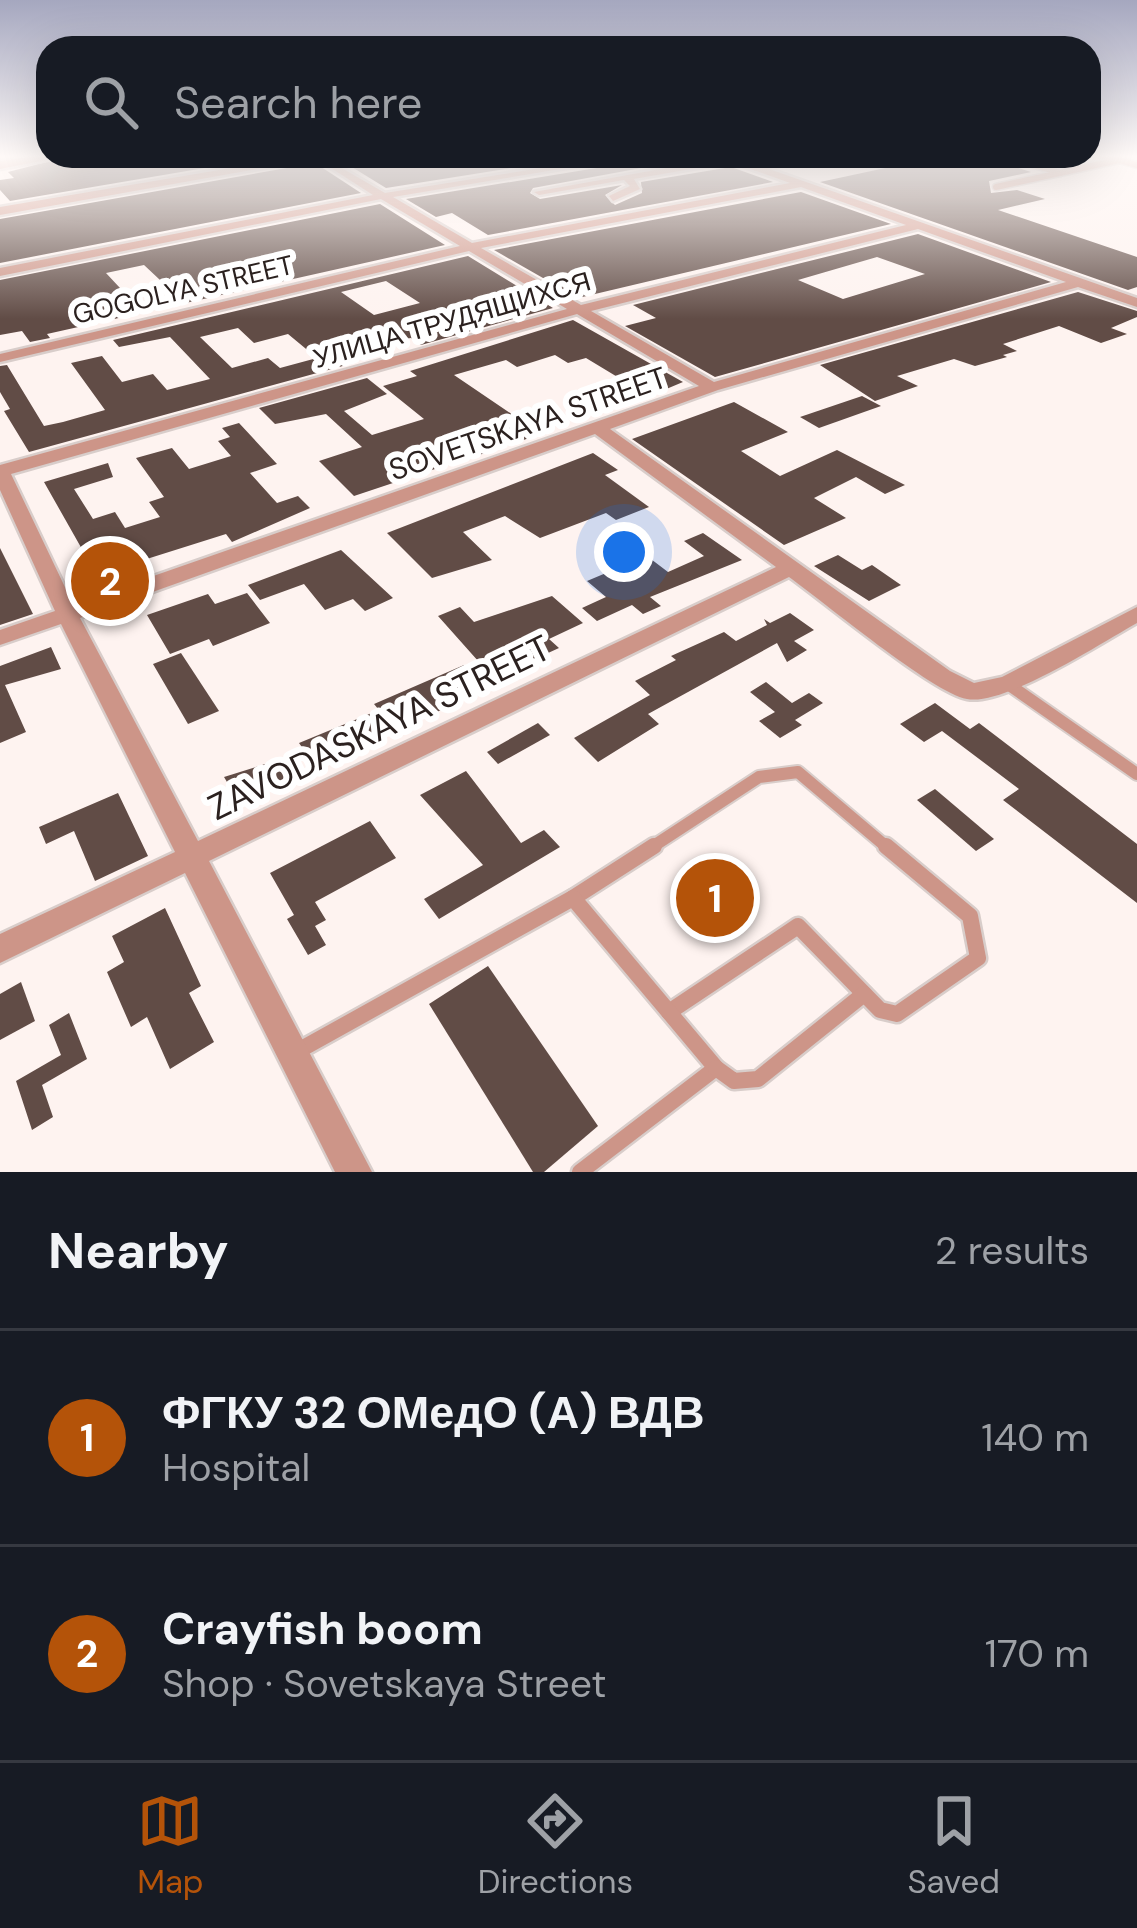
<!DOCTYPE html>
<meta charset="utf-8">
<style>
:root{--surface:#171b24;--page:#20242c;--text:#f1f3f6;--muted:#9ea1a6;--line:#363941;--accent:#b45309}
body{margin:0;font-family:"DM Sans",sans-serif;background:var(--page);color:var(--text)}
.you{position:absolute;left:624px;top:552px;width:42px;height:42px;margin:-30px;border:9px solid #fff;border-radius:50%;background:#1a73e8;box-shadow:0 0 0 18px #1a73e833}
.badge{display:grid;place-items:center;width:78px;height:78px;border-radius:50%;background:var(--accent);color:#fff;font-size:39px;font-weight:700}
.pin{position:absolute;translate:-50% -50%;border:6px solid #fff;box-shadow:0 3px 12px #0006}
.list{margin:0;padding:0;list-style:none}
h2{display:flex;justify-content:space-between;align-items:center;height:156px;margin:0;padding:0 48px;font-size:51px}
h2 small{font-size:39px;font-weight:400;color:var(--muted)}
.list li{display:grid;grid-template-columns:78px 1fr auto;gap:36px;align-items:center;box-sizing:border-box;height:216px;padding:0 48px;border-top:3px solid var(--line)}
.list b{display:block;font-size:45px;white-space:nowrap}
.list p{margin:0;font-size:39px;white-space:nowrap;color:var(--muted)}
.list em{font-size:39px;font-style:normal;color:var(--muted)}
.icon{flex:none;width:66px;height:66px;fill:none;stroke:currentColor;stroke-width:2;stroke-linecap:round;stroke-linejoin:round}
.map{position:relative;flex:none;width:1137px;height:1172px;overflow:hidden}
.search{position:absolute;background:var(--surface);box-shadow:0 12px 48px #0002;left:36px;right:36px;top:36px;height:132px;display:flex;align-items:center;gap:30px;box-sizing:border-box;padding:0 42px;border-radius:36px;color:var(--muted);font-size:45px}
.sheet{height:588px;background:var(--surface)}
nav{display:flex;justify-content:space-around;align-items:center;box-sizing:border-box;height:168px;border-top:3px solid var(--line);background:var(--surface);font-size:33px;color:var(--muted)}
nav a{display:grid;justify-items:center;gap:6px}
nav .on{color:var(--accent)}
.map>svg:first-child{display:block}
</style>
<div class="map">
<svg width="1137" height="1172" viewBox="0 0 1137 1172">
<rect width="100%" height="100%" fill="#fef3f0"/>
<g fill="#614c46" fill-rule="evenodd">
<polygon points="70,156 103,156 103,160 275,156 10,201 0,190 0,180 14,178 8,172"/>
<polygon points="334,156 424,156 437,162 469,156 587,156 386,188"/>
<polygon points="670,156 706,156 533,188 530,193 540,199 622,185 605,195 615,205 642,193 641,182 731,167 773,182 488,235 452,213 436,217 406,199"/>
<polygon points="865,156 999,156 1003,163 1031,172 989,181 991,193 1017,190 1045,199 998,210 1137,257 1137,287 1128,290 820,182 890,167"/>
<polygon points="315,163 361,193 0,263 0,219"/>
<polygon points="801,192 891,224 578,298 494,250"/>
<path d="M 380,204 L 445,245 L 47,334 L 50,338 L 30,342 L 22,331 L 0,335 L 0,280 ZM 144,265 L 175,294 L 134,303 L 106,273 Z"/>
<path d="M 918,234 L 1051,282 L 715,377 L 625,326 L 656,318 L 633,305 ZM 877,257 L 925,274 L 843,299 L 798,280 Z"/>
<path d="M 468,256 L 553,308 L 421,345 L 411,338 L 391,341 L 344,354 L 350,364 L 29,452 L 4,411 L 10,409 L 0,392 L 0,366 L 7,365 L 44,426 L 63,422 L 105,410 L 71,363 L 102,356 L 122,382 L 153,374 L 167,390 L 210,379 L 170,337 L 119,347 L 113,340 ZM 386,281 L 420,303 L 374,315 L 341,292 ZM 238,328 L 254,343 L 288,334 L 317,358 L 280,368 L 268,358 L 232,368 L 200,337 Z"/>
<polygon points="1078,292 1137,311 1137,317 1111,328 1127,334 1101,343 1059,326 1003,344 1017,351 1003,355 1007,357 975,366 954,359 897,376 918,386 875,401 820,365"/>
<polygon points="573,320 683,382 621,408 603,397 634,387 586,358 568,363 555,355 517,367 506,360 454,375 541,434 479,455 469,448 435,459 444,466 354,496 319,461 362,447 326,414 275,424 259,408 367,378 387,394 344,411 372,435 424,419 383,386 417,376 410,371"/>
<polygon points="862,396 881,406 819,428 800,417"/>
<polygon points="734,402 788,432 741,451 780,476 837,450 905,485 885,494 856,477 814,498 846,518 784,545 632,439"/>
<polygon points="239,423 277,464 250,473 277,503 298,496 310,508 232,542 226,534 115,569 123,582 104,588 44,482 108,463 113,477 74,489 93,519 115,512 125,528 160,517 149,502 164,497 136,458 172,448 189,469 231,456 218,441 230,437 222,428"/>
<polygon points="593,453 618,470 605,475 649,507 616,520 606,513 540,538 505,516 463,532 492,560 432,578 387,533"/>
<polygon points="703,533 742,560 650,597 661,606 643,614 632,605 597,621 582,608 606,597 587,581 625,565 618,560 639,550 668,572 704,556 684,541"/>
<polygon points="0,548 33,614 0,625"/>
<polygon points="341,550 393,598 365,611 353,599 325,610 304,584 260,600 248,585"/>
<polygon points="838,555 862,570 872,565 901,585 869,601 814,566"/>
<polygon points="247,593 270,623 213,646 209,639 170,654 147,615 208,594 215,604"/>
<polygon points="552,596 583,623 549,639 559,648 524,664 517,657 487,671 438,616 460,607 474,622"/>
<polygon points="790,613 814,630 794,641 807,650 787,662 777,643 648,714 659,724 598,762 574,738 650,695 635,681 676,660 671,656 724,632 736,641 767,625 764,619 770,623"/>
<polygon points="51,647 61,669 5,685 26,732 0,743 0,666"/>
<polygon points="181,653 219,711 188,724 153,664"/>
<polygon points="464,665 480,682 435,704 441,710 412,724 416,728 399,736 393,728 313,763 299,743 379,710 374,704"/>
<polygon points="766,682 792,703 809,693 823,703 795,720 802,725 780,738 759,721 775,712 750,692"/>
<polygon points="935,703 970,729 979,723 1137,844 1137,903 1003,800 1019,789 942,731 924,742 900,724"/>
<polygon points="538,723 550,735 498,764 487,752"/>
<polygon points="275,761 288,781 239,802 224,777"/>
<polygon points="466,771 521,843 544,830 560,847 439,919 424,899 483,865 420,795"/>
<polygon points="935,789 994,839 976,851 917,800"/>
<polygon points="118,793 148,856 95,881 74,831 46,844 39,827"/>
<polygon points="370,821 396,858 315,902 326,920 315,926 326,945 308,955 287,919 294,915 270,873"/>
<polygon points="165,908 201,986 189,993 214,1042 170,1069 147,1017 131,1027 107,972 124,962 112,936"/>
<polygon points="488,966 598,1126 544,1172 533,1172 429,1004"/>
<polygon points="21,982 35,1021 0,1040 0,994"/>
<polygon points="69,1013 87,1059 42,1085 53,1117 32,1130 16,1081 61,1055 49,1025"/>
</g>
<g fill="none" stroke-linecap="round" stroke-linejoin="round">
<g stroke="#d8cdca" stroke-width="9">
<g id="service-far2">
<polyline points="1101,155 1137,165"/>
<polyline points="1006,156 1060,173"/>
<polyline points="756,168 825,156"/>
<polyline points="996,187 1119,160"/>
</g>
</g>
<g stroke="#d8cdca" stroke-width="16">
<g id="service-far1">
<polyline points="1008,684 1137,774"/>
<polyline points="649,849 759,777 798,772 889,849"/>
</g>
</g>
<g stroke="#d8cdca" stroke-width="21">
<g id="service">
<polyline points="573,898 654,846"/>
<polyline points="669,1012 798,926 880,1010 897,1014 978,958 970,916 886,846"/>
<polyline points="296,1052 573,898 716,1068 580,1172"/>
<polyline points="716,1068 734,1081 758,1079 864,994"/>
</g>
</g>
<g stroke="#d8cdca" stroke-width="5">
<path id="minor" d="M 312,156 L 321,156 L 385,193 L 615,156 L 638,156 L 393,197 L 472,243 L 790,183 L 731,162 L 634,179 L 640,189 L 613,201 L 609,196 L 630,186 L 624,180 L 539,195 L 534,192 L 732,156 L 1137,298 L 1137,307 L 1078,287 L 718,390 L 610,429 L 950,671 L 974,683 L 1002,677 L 1137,607 L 1137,623 C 1101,643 1005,706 967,699 C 933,693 824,602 789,577 L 209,861 L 372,1172 L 335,1172 L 185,873 L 0,963 L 0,934 L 175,852 L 61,624 L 0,645 L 0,630 L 55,611 L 0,490 L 0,465 L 567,309 L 469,251 L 0,362 L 0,354 L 460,246 L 381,199 L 0,276 L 0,268 L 373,195 ZM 801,187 L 906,225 L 581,305 L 481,248 ZM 918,229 L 1066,282 L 714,382 L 591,311 ZM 577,314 L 699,386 L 73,604 L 11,474 ZM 595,434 L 776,567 L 198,841 L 80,618 Z"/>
</g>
<g stroke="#d8cdca" stroke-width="5">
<g id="tertiary">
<polygon points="44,155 66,156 0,169 0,161"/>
<polygon points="302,156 330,156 0,215 0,207"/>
</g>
</g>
<use href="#service-far2" stroke="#cd9588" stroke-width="6"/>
<use href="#service-far1" stroke="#cd9588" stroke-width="12"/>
<use href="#service" stroke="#cd9588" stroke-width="16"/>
<use href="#minor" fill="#cd9588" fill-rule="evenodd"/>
<use href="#tertiary" fill="#cd9588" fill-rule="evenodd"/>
</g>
<linearGradient id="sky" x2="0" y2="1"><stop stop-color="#a5a7bf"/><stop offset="0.49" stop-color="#fffaf8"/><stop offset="1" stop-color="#fffaf8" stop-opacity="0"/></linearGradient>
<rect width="1137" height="319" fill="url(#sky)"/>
<g text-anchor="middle" stroke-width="12" stroke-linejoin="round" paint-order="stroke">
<g font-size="27" fill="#2b211f" stroke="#fff">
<text transform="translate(183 290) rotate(-13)" y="9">GOGOLYA STREET</text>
<text transform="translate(452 320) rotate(-16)" y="9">УЛИЦА ТРУДЯЩИХСЯ</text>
</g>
<g font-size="30" fill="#2b211f" stroke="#fff">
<text transform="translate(528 424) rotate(-19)" y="10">SOVETSKAYA STREET</text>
</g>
<g font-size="36" fill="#2b211f" stroke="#fff">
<text transform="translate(379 727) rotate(-26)" y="13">ZAVODASKAYA STREET</text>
</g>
</g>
</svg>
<div class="you"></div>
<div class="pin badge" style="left:715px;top:898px">1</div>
<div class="pin badge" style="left:110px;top:581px">2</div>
<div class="search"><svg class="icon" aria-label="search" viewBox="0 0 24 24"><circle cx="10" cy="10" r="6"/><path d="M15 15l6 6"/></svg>Search here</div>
</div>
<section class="sheet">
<h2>Nearby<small>2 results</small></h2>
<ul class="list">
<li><span class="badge">1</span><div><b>ФГКУ 32 ОМедО (А) ВДВ</b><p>Hospital</p></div><em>140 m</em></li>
<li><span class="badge">2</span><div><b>Crayfish boom</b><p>Shop · Sovetskaya Street</p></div><em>170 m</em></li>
</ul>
</section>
<nav>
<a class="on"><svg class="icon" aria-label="map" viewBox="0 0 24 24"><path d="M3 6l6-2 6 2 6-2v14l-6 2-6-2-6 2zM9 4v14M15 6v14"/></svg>Map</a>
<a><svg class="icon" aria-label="directions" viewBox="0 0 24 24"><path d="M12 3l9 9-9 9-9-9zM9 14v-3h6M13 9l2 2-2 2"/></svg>Directions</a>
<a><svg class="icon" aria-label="saved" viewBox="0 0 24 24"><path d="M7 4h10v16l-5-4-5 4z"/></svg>Saved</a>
</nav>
